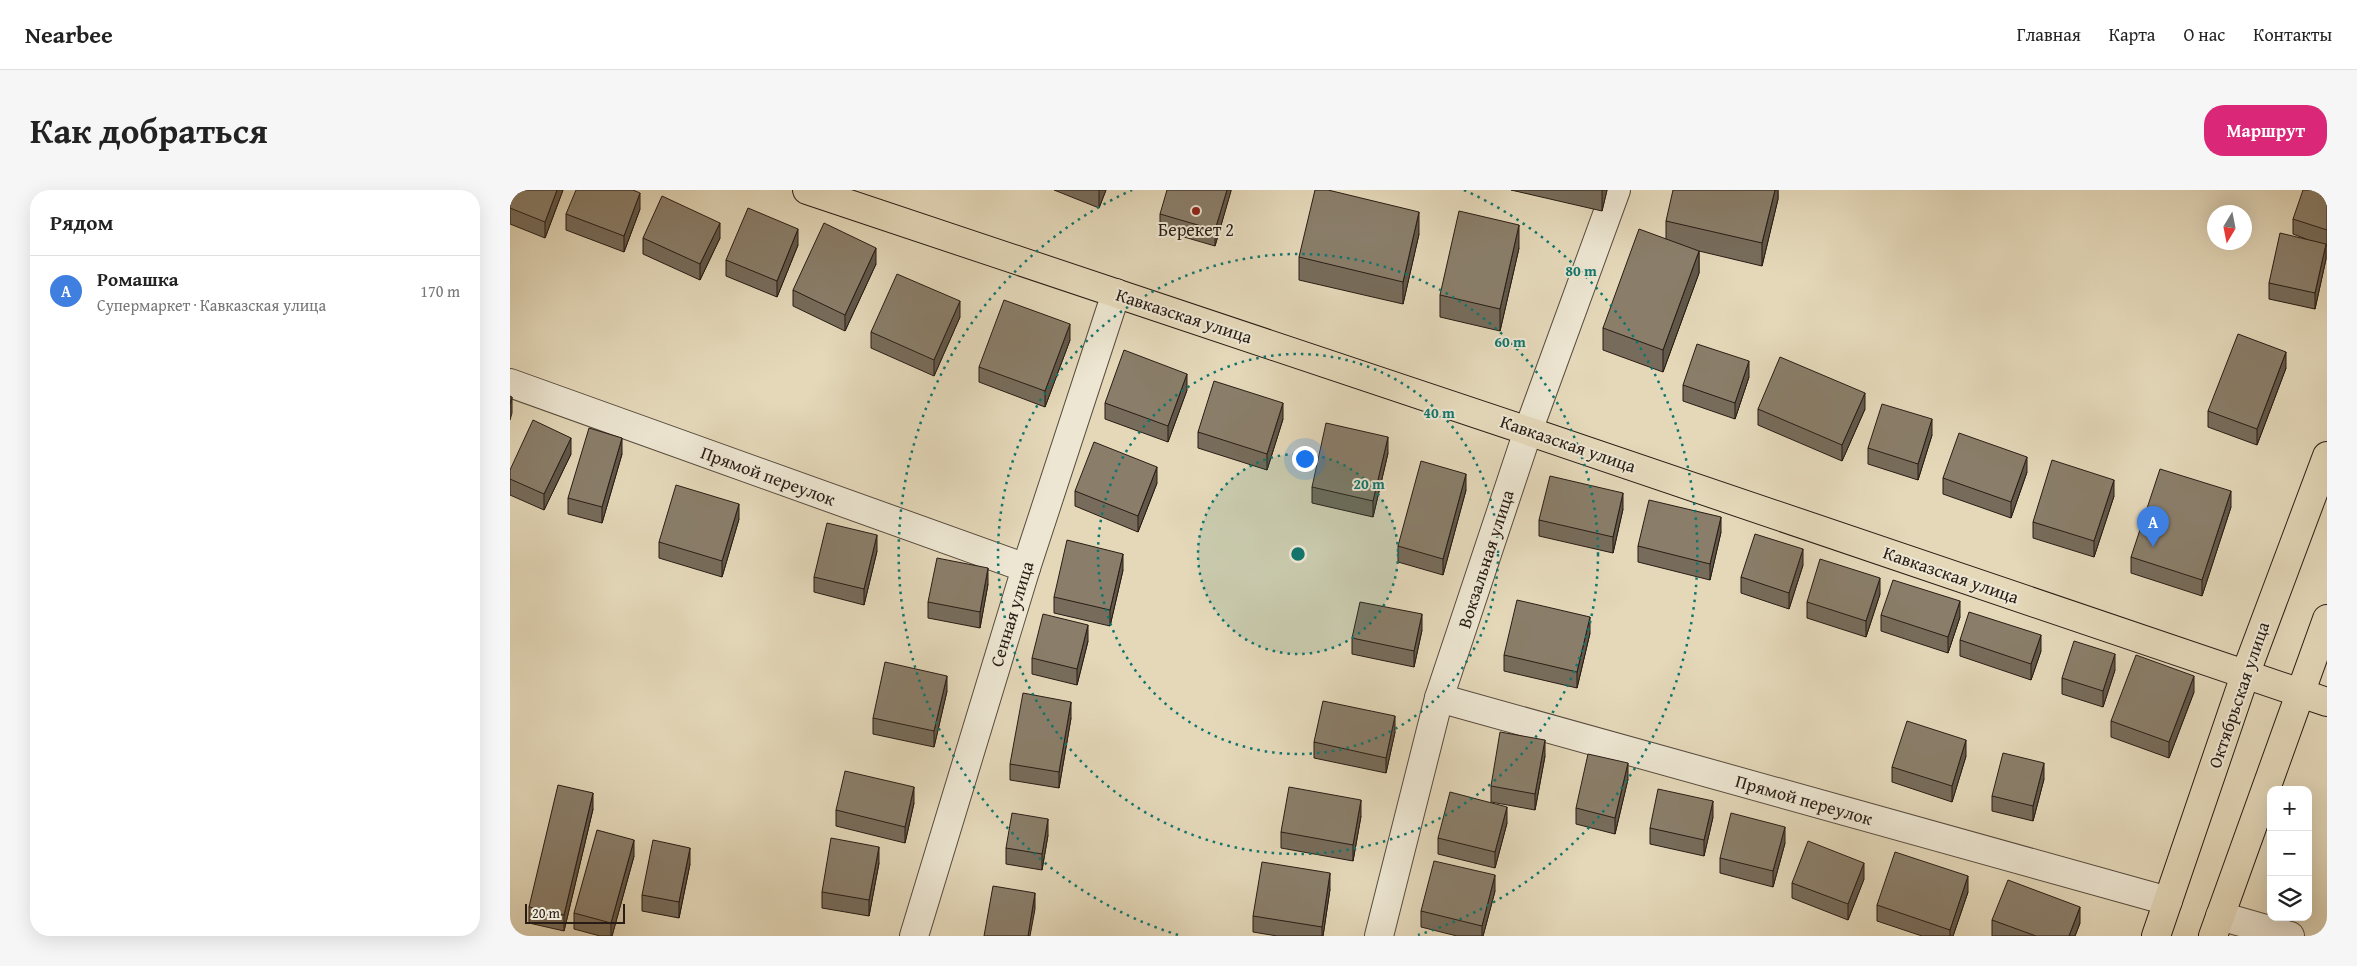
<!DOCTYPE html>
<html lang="ru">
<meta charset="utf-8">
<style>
:root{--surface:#fff;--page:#f6f6f6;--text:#222;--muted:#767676;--line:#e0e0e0;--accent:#db2777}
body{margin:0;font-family:"Gentium Book Plus",serif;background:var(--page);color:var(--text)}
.controls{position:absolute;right:15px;bottom:15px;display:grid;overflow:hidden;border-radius:10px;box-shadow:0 5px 20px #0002}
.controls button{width:45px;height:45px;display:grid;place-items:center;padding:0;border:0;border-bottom:1px solid var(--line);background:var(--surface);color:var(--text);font:25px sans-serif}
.compass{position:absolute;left:1697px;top:15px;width:45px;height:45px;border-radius:50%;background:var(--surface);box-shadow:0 5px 20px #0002;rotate:190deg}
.scale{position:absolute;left:15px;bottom:12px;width:100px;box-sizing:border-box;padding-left:5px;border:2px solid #281c15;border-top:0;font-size:14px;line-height:18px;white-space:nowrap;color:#281c15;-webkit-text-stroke:4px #ede6d2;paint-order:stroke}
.you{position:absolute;left:794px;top:268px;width:18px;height:18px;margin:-12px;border:4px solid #fff;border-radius:50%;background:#1a73e8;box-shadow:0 0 0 8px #1a73e833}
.badge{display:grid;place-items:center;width:32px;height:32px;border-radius:50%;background:var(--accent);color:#fff;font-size:16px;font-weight:700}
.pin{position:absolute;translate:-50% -41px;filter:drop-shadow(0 1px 2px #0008)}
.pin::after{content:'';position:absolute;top:26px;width:18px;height:15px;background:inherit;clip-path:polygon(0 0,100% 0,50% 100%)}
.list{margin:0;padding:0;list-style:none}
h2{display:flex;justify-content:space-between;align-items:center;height:65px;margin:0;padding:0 20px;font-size:21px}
h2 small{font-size:16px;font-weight:400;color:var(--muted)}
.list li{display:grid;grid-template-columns:32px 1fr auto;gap:15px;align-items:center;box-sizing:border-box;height:70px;padding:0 20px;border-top:1px solid var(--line)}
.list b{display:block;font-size:19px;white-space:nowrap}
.list p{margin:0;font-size:16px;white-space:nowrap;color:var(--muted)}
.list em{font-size:16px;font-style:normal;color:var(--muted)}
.icon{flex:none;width:28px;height:28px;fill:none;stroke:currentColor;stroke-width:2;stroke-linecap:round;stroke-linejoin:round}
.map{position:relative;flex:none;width:1817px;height:746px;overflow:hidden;border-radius:20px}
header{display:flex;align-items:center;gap:30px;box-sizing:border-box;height:70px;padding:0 25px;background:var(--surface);border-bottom:1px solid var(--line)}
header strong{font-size:24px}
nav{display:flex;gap:28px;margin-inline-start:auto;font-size:18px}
.intro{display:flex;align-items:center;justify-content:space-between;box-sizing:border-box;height:120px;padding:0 30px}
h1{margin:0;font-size:35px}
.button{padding:12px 22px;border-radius:20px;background:var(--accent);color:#fff;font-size:18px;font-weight:700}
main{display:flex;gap:30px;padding:0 30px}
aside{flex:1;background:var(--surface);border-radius:20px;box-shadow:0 5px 20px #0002}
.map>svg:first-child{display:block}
</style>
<header>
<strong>Nearbee</strong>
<nav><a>Главная</a><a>Карта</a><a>О нас</a><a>Контакты</a></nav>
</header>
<div class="intro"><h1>Как добраться</h1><a class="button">Маршрут</a></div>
<main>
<aside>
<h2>Рядом<small></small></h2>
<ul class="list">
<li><span class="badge" style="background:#3f7fe0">A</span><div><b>Ромашка</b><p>Супермаркет · Кавказская улица</p></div><em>170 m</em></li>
</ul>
</aside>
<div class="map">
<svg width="1817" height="746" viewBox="0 0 1817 746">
<rect width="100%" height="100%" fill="#e4d8b9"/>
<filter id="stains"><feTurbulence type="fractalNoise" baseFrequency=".004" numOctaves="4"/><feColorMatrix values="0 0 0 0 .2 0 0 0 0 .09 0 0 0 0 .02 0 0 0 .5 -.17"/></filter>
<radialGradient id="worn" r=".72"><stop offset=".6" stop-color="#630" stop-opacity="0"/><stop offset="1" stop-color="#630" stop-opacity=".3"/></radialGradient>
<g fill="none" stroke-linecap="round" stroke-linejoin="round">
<g stroke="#574b3e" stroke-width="30">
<g id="minor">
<polyline points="0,193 516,378"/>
<polyline points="929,508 1658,711"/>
<polyline points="1710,726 1780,746"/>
<polyline points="404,746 516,378 606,103"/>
<polyline points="869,746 929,508 1018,241 1106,0"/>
</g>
</g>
<g stroke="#281c15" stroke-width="30">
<g id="major">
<polyline points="297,0 1018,241 1817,512"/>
<polyline points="1646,746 1735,485 1817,266"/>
<polyline points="1703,746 1817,429"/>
</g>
</g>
<use href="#minor" stroke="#ede6d2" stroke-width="28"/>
<use href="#major" stroke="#e4d8b9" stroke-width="28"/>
</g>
<g fill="#776c5b" stroke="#281c15">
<polygon points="0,0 53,0 35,48 0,34"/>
<polygon points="544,0 596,0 589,18"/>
<polygon points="721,0 705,56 650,40 650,24"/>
<polygon points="1001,0 1097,0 1092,21"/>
<polygon points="1268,0 1268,9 1252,76 1189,61 1189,83 1153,182 1093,160 1093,138 1156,48 1156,31"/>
<polygon points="1817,0 1817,56 1816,56 1816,69 1805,119 1759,109 1759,93 1796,49 1783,44 1783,29"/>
<polygon points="130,19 114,62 56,40 56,24"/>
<polygon points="909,44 893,114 789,90 789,67"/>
<polygon points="133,48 210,48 190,90 133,64"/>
<polygon points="288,55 267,107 216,86 216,70"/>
<polygon points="1009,58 990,141 930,127 930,105"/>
<polygon points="366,74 335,141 283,116 283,100"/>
<polygon points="450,127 424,186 361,158 361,142"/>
<polygon points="560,150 535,217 469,192 469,177"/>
<polygon points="1776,178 1747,255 1698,237 1698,221"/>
<polygon points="1239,187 1225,229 1173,211 1173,195"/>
<polygon points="677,200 658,252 595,229 595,213"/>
<polygon points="1248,219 1355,219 1332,271 1248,235"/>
<polygon points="773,229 757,280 688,258 688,242"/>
<polygon points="1422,245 1408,290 1358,274 1358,258"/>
<polygon points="878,263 863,327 802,313 802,297"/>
<polygon points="61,264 34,320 0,305 0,280"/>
<polygon points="112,264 92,333 58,324 58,308"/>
<polygon points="1517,282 1501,328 1433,304 1433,288"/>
<polygon points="647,293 628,342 565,316 565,301"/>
<polygon points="956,300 933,385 888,372 888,356"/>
<polygon points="1604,306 1584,367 1523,348 1523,332"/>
<polygon points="1721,317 1692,406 1621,383 1621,367"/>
<polygon points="1113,319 1103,363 1029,346 1029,330"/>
<polygon points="229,329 212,387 149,368 149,352"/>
<polygon points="1211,342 1200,390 1128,372 1128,356"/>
<polygon points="367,361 354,415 304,402 304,387"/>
<polygon points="1293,375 1279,419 1231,403 1231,387"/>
<polygon points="613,380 600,436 544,423 544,407"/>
<polygon points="478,394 470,438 418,428 418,412"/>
<polygon points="1370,404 1356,447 1297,428 1297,412"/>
<polygon points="1371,425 1450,427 1438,463 1371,441"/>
<polygon points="912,440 904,477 842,464 842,448"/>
<polygon points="1080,443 1067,498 994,481 994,465"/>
<polygon points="1450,450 1531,461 1521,490 1450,466"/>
<polygon points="578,451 567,495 522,484 522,468"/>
<polygon points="1605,480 1593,517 1552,504 1552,488"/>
<polygon points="437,501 424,557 363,544 363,528"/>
<polygon points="1684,502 1659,568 1601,547 1601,531"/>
<polygon points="561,528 549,598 500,590 500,574"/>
<polygon points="885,542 876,583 804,568 804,552"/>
<polygon points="1035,566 1025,620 981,612 981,596"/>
<polygon points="1456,566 1442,612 1382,592 1382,577"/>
<polygon points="1118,589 1105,644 1066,634 1066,618"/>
<polygon points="1534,589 1523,631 1482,621 1482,606"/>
<polygon points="404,613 395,653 326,636 326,620"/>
<polygon points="83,619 54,741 19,733 19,717"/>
<polygon points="851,626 843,671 771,658 771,642"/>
<polygon points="1203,627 1194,666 1140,654 1140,638"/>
<polygon points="997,633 985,678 928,664 928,648"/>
<polygon points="538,645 532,680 496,674 496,658"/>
<polygon points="1275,653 1263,697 1210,683 1210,668"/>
<polygon points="124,666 102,746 90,746 64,739 64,723"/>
<polygon points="369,673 359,726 312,718 312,702"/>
<polygon points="180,674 169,728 132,721 132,705"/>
<polygon points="1354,689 1338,730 1282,708 1282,693"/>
<polygon points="820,699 813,746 767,746 743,742 743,726"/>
<polygon points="985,701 973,746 947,746 911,737 911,721"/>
<polygon points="1458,702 1443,746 1412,746 1367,731 1367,715"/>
<polygon points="1482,730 1570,733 1565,746 1482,746"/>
</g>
<g fill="#61584a" stroke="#281c15">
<polygon points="47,0 53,0 35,48 35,32"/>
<polygon points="589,0 596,0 589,18"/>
<polygon points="717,0 721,0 721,1 705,56 705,40"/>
<polygon points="1092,0 1097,0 1092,21"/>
<polygon points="1265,0 1268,0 1268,9 1252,76 1252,53"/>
<polygon points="130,3 130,19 114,62 114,46"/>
<polygon points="909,22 909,44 893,114 893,92"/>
<polygon points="210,33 210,48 190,90 190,74"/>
<polygon points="1009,35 1009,58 990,141 990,119"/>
<polygon points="288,39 288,55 267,107 267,91"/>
<polygon points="1816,54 1816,69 1805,119 1805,103"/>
<polygon points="366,58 366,74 335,141 335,125"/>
<polygon points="1189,61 1189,83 1153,182 1153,160"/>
<polygon points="450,111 450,127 424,186 424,170"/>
<polygon points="560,134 560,150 535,217 535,201"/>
<polygon points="1776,162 1776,178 1747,255 1747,239"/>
<polygon points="1239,171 1239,187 1225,229 1225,213"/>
<polygon points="677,184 677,200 658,252 658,236"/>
<polygon points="1355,203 1355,219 1332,271 1332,255"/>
<polygon points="2,207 2,223 0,230 0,214"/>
<polygon points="773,213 773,229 757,280 757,264"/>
<polygon points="1422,229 1422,245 1408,290 1408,274"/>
<polygon points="878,247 878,263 863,327 863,311"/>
<polygon points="61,248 61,264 34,320 34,304"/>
<polygon points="112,248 112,264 92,333 92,317"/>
<polygon points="1517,267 1517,282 1501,328 1501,312"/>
<polygon points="647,277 647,293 628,342 628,326"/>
<polygon points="956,284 956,300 933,385 933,369"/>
<polygon points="1604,290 1604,306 1584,367 1584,351"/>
<polygon points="1721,301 1721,317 1692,406 1692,390"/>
<polygon points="1113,303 1113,319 1103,363 1103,347"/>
<polygon points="229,314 229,329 212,387 212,371"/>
<polygon points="1211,327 1211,342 1200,390 1200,374"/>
<polygon points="367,345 367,361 354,415 354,399"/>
<polygon points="1293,359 1293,375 1279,419 1279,403"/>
<polygon points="613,364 613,380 600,436 600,420"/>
<polygon points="478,378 478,394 470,438 470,422"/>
<polygon points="1370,388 1370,404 1356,447 1356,431"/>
<polygon points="1450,411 1450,427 1438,463 1438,447"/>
<polygon points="912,424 912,440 904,477 904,461"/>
<polygon points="1080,427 1080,443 1067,498 1067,482"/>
<polygon points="578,435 578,451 567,495 567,479"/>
<polygon points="1531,445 1531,461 1521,490 1521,474"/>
<polygon points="1605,464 1605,480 1593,517 1593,501"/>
<polygon points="437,486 437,501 424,557 424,541"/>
<polygon points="1684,486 1684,502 1659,568 1659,552"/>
<polygon points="561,512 561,528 549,598 549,582"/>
<polygon points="885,526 885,542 876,583 876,568"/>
<polygon points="1035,550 1035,566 1025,620 1025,604"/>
<polygon points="1456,550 1456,566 1442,612 1442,596"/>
<polygon points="1118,573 1118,589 1105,644 1105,628"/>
<polygon points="1534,573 1534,589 1523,631 1523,616"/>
<polygon points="404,597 404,613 395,653 395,637"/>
<polygon points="83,603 83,619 54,741 54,725"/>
<polygon points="851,610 851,626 843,671 843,655"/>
<polygon points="1203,611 1203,627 1194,666 1194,650"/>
<polygon points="997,617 997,633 985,678 985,662"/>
<polygon points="538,629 538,645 532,680 532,664"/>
<polygon points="1275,637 1275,653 1263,697 1263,681"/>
<polygon points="124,650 124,666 102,746 101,746 101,733"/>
<polygon points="369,657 369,673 359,726 359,710"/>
<polygon points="180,658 180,674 169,728 169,712"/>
<polygon points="1354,673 1354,689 1338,730 1338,714"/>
<polygon points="820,683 820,699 813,746 812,746 812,737"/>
<polygon points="985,685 985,701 973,746 972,746 972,736"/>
<polygon points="1458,686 1458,702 1443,746 1440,746 1440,740"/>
<polygon points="525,703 525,719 520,746 518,746"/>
<polygon points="1570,717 1570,733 1565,746 1559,746"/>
</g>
<g fill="#8a7e6a" stroke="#281c15">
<polygon points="0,0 47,0 35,32 0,18"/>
<polygon points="66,0 123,0 130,3 114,46 56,24"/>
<polygon points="657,0 717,0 705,40 650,24"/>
<polygon points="805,0 818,0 909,22 893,92 789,67"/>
<polygon points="1163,0 1265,0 1252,53 1156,31"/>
<polygon points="1793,0 1817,0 1817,40 1783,29"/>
<polygon points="152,6 210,33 190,74 133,48"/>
<polygon points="238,18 288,39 267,91 216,70"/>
<polygon points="949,21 1009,35 990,119 930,105"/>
<polygon points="314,33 366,58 335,125 283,100"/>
<polygon points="1129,39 1189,61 1153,160 1093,138"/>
<polygon points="1770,43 1816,54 1805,103 1759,93"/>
<polygon points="387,84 450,111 424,170 361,142"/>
<polygon points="494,110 560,134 535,201 469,177"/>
<polygon points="1728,144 1776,162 1747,239 1698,221"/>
<polygon points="1187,154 1239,171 1225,213 1173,195"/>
<polygon points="614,160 677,184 658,236 595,213"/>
<polygon points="1270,167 1355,203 1332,255 1248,219"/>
<polygon points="704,191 773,213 757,264 688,242"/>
<polygon points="0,206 2,207 0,214"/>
<polygon points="1372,214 1422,229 1408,274 1358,258"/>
<polygon points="23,230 61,248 34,304 0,289 0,280"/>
<polygon points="816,233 878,247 863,311 802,297"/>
<polygon points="79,238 112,248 92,317 58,308"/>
<polygon points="1449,243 1517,267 1501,312 1433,288"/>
<polygon points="584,252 647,277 628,326 565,301"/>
<polygon points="1542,270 1604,290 1584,351 1523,332"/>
<polygon points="911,271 956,284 933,369 888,356"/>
<polygon points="1650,279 1721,301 1692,390 1621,367"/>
<polygon points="1040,286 1113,303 1103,347 1029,330"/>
<polygon points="166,295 229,314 212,371 149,352"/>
<polygon points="1139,310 1211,327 1200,374 1128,356"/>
<polygon points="317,333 367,345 354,399 304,387"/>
<polygon points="1245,344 1293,359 1279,403 1231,387"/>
<polygon points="557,350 613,364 600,420 544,407"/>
<polygon points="427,368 478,378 470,422 418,412"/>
<polygon points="1310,369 1370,388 1356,431 1297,412"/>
<polygon points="1383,390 1450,411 1438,447 1371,425"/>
<polygon points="1007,410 1080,427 1067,482 994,465"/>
<polygon points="850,412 912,424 904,461 842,448"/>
<polygon points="1459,422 1531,445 1521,474 1450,450"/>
<polygon points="533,424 578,435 567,479 522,468"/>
<polygon points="1564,451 1605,464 1593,501 1552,488"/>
<polygon points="1626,465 1684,486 1659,552 1601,531"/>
<polygon points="375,472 437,486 424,541 363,528"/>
<polygon points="513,503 561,512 549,582 500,574"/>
<polygon points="813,511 885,526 876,568 804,552"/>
<polygon points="1397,531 1456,550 1442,596 1382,577"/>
<polygon points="990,542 1035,550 1025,604 981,596"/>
<polygon points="1493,563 1534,573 1523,616 1482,606"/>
<polygon points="1078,564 1118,573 1105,628 1066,618"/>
<polygon points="335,581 404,597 395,637 326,620"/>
<polygon points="48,595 83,603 54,725 19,717"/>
<polygon points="779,597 851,610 843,655 771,642"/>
<polygon points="1148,599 1203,611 1194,650 1140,638"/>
<polygon points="940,602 997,617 985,662 928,648"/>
<polygon points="502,623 538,629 532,664 496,658"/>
<polygon points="1221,623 1275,637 1263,681 1210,668"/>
<polygon points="87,640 124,650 101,733 64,723"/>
<polygon points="321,648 369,657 359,710 312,702"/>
<polygon points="143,650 180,658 169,712 132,705"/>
<polygon points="1298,651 1354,673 1338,714 1282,693"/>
<polygon points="1385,662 1458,686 1440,740 1367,715"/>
<polygon points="924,671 985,685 972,736 911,721"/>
<polygon points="752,672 820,683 812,737 743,726"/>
<polygon points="1498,690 1570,717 1559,746 1526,746 1482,730"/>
<polygon points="483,696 525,703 518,746 474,746"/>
</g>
<circle cx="788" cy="364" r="100" fill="#0f766e" fill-opacity=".12"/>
<g fill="none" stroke="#0f766e" stroke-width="2.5" stroke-dasharray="2.5 5">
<circle cx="788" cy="364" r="100"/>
<circle cx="788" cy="364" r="200"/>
<circle cx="788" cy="364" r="300"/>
<path d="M668 745A400 400 0 0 1 622 0M954 0A400 400 0 0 1 908 745"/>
</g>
<circle fill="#8f2418" stroke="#ede6d2" stroke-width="2" cx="686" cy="21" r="5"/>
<g text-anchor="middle" stroke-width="4" stroke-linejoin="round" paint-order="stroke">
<g font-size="18" fill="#281c15" stroke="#ede6d2">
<text x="686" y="46">Берекет 2</text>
</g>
<g font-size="18" fill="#281c15" stroke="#ede6d2">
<text transform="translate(674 126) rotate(18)" y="6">Кавказская улица</text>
<text transform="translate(1058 254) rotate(19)" y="6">Кавказская улица</text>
<text transform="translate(258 286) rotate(20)" y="6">Прямой переулок</text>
<text transform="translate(976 369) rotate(-72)" y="6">Вокзальная улица</text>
<text transform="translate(1441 385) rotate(19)" y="6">Кавказская улица</text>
<text transform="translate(502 424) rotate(-73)" y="6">Сенная улица</text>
<text transform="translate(1729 505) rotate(-71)" y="6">Октябрьская улица</text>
<text transform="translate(1294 610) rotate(16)" y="6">Прямой переулок</text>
</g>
</g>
<circle cx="788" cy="364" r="8" fill="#0f766e" stroke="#ede6d2" stroke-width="2.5"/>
<g font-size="15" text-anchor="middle" font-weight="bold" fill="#0f766e" stroke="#ede6d2" stroke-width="4" stroke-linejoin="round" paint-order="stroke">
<text x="1071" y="86">80 m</text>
<text x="1000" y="157">60 m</text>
<text x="929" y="228">40 m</text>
<text x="859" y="299">20 m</text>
</g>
<rect width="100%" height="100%" filter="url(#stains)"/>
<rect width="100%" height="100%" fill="url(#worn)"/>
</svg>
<div class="controls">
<button>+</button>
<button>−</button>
<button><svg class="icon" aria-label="layers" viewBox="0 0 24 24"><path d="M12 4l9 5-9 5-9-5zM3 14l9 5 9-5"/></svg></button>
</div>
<svg class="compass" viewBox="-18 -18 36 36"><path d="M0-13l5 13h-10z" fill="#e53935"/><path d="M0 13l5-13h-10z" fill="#767676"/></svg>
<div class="scale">20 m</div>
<div class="you"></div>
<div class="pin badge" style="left:1643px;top:357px;background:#3f7fe0">A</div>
</div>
</main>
